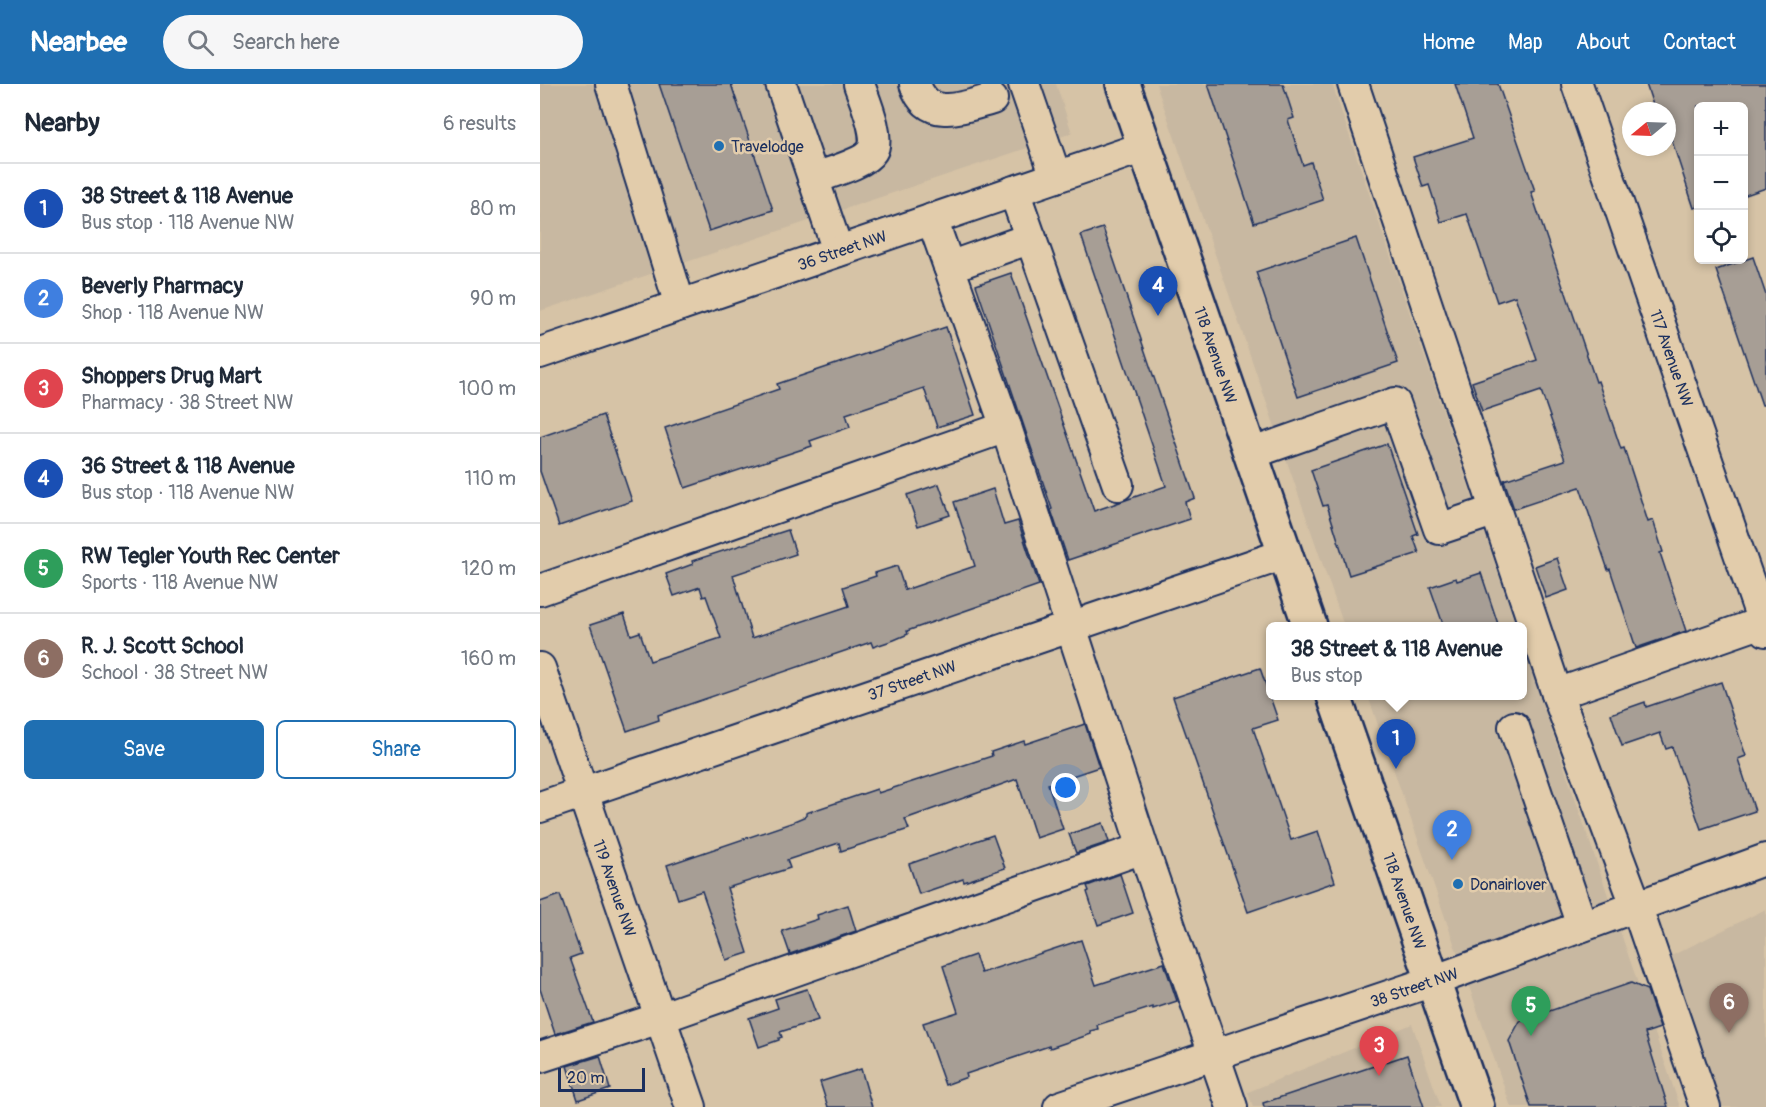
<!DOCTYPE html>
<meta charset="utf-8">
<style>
:root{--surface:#fff;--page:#f6f6f7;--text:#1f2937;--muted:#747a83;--line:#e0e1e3;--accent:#1f6fb2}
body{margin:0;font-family:Pangolin,sans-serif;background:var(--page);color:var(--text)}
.controls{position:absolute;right:18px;top:18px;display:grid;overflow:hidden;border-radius:9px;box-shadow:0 3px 9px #0003}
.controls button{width:54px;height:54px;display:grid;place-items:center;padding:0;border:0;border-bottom:2px solid var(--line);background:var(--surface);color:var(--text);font:30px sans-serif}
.compass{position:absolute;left:1082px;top:18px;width:54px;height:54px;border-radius:50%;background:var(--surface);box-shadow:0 3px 9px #0003;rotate:251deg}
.scale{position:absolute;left:18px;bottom:15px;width:87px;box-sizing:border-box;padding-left:6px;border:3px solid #1b2f5e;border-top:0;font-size:16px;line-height:21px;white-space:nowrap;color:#1b2f5e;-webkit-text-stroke:4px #e2ccab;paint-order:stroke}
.you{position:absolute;left:526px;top:704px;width:21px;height:21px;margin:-15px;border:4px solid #fff;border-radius:50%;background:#1a73e8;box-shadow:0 0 0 9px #1a73e833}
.badge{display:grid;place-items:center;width:39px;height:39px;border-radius:50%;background:var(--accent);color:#fff;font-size:20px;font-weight:700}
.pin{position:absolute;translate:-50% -50px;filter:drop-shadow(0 2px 3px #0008)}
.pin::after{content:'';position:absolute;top:32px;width:21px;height:18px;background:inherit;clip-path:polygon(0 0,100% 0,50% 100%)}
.popup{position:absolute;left:726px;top:538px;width:261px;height:78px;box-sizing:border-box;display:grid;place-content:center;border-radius:9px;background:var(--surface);filter:drop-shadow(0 2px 4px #0005);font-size:20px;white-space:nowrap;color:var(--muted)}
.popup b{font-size:22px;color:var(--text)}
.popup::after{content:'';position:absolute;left:50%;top:100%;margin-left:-12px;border:12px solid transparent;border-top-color:var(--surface)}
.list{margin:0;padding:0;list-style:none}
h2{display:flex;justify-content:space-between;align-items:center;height:78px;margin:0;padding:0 24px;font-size:26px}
h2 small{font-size:20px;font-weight:400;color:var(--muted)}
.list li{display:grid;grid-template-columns:39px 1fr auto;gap:18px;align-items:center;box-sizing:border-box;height:90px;padding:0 24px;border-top:2px solid var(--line)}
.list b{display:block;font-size:22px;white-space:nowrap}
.list p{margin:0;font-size:20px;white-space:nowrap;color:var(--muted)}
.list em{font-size:20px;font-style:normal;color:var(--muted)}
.actions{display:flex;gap:12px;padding:18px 24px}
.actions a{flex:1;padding:14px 0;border:2px solid var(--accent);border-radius:9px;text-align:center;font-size:21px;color:var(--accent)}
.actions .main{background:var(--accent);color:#fff}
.icon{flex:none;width:33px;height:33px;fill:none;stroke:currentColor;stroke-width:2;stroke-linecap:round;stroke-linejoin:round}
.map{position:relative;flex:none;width:1226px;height:1023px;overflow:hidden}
header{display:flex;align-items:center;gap:36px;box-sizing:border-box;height:84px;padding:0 30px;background:var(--accent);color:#fff}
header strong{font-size:28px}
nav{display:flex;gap:33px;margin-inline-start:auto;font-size:21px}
.search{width:420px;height:54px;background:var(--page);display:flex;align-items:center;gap:15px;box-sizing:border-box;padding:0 21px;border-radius:33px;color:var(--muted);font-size:22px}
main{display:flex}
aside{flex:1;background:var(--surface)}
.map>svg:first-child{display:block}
</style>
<header>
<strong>Nearbee</strong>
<div class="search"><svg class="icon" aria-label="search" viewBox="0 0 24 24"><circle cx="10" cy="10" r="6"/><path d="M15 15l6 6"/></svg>Search here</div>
<nav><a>Home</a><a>Map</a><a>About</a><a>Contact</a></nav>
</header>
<main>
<aside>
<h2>Nearby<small>6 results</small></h2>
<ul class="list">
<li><span class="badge" style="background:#1a4fb4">1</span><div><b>38 Street &amp; 118 Avenue</b><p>Bus stop · 118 Avenue NW</p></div><em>80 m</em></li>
<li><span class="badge" style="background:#3f7fe0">2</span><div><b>Beverly Pharmacy</b><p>Shop · 118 Avenue NW</p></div><em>90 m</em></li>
<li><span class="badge" style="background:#e0444e">3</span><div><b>Shoppers Drug Mart</b><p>Pharmacy · 38 Street NW</p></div><em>100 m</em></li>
<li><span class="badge" style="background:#1a4fb4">4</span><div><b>36 Street &amp; 118 Avenue</b><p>Bus stop · 118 Avenue NW</p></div><em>110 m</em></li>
<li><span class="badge" style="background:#2e9e5b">5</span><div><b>RW Tegler Youth Rec Center</b><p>Sports · 118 Avenue NW</p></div><em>120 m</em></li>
<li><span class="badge" style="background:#8d6e63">6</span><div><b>R. J. Scott School</b><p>School · 38 Street NW</p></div><em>160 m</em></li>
</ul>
<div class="actions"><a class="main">Save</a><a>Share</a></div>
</aside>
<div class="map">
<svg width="1226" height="1023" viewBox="0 0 1226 1023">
<rect width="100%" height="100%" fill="#d6c3a6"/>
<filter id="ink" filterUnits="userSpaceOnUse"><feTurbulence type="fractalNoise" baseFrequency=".0167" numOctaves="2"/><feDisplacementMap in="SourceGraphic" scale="12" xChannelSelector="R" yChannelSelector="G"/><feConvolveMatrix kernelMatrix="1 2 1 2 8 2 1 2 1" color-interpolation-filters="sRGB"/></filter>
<g filter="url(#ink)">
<g fill="#c8b8a1">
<polygon points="0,0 516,0 532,49 0,227"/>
<polygon points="616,0 792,0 976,542 804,542"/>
<polygon points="982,559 1140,1023 971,1023 828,612 982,612"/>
<polygon points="1226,825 1226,1023 1178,1023 1127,874"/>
<polygon points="872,940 901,1023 713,1023 708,1008"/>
</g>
<g fill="#a79e95" stroke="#1b2f5e" stroke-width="1.5">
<polygon points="119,0 191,0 233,126 169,147"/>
<polygon points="668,0 743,0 754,34 748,36 763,81 771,78 783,116 714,139"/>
<polygon points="915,0 958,0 995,107 991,108 1024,206 1025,206 1056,298 1058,297 1081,365 1084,364 1108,438 1113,436 1123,468 1120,469 1146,547 1096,564 1070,485 1068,486 1040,403 974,425 964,396 1025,376 1001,307 942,327 932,298 997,276 975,212 957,218 927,130 901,138 889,101 883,103 873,73 933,54"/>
<polygon points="1106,0 1226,0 1226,104 1203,112 1203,22 1158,22 1158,123 1154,124 1127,42 1127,27 1115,27"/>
<polygon points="563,144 655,414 645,418 650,435 528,476 511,426 512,425 436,201 471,189 554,427 626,402 541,151"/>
<polygon points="816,154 858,279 758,313 716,188"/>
<polygon points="1213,173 1226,211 1226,321 1222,321 1176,186"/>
<polygon points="406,243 435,331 397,343 384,304 306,330 310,343 270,357 272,362 145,404 125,344 239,305 237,300"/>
<polygon points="63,331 92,417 19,442 0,387 0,353"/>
<polygon points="847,360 878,450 873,452 879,469 809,491 787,421 783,422 771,386"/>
<polygon points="399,400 410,431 378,442 367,411"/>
<polygon points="453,405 464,441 478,437 499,501 367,547 368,550 354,556 333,563 331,558 118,631 119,636 87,647 50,541 84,530 91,551 100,548 110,577 181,554 166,512 163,513 160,503 134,512 126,490 153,480 152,477 248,446 256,470 193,491 212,554 309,522 303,503 336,492 335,489 357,482 365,506 435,482 414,418"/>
<polygon points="1017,474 1028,506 1006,514 995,482"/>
<polygon points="941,489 959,543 904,543 890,503 916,494 917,497"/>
<polygon points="720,584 738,636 713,644 751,756 778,747 795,798 708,828 633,613"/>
<polygon points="1181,598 1206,672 1198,675 1215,727 1161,745 1132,663 1126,665 1120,649 1082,662 1071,630 1105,618 1106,623"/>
<polygon points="545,640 559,683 508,700 523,745 496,754 477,695 365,735 369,745 301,767 299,759 247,776 250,784 187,804 208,869 186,876 162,807 138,815 127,781 254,738 254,737 266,732 266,729 337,705 338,709 452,672 451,668 484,657 485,660"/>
<polygon points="563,739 569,758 536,769 529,750"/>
<polygon points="453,751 465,784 424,798 423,795 379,810 369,780"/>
<polygon points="580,790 593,829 558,841 547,808 549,807 547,802"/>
<polygon points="20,811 41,870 30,874 53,938 15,950 0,905 0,818"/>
<polygon points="308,821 316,847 250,870 242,847 278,835 277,831"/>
<polygon points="541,856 556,901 624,879 637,917 613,925 613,923 557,941 558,945 550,947 551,950 510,964 509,962 426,990 427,993 405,1001 383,939 418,928 403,882 435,871 441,889"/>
<polygon points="1091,899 1107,906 1120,944 1105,949 1128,1023 991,1023 969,957 980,937"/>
<polygon points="267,905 278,936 240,948 242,953 239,954 239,956 219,963 209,934 238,924 235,915"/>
<polygon points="867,971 884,1023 724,1023 723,1019"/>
<polygon points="60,972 70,1005 38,1016 27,982"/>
<polygon points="321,985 332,1023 288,1023 280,998"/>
</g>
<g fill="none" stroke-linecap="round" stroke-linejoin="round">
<g stroke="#1b2f5e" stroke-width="34">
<g id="minor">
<polyline points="71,0 140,221"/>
<polyline points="241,0 298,167"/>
<path d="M 375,0 C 388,39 423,23 452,15"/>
<polyline points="484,0 516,93"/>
<polyline points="813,0 1017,610 1096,821 1165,1023"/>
<polyline points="1037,0 1226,547"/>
<path d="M 273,95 C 287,89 324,80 332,67 C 341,53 324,15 319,0"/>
<polyline points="474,107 578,401"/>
<polyline points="392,135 466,343 603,764 692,1023"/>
<polyline points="409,183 491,154"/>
<polyline points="0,269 604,63"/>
<polyline points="710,370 855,319 899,445 956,426"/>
<polyline points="0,506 466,343"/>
<polyline points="0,584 151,1023"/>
<polyline points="1017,610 1226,537"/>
<polyline points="974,643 1042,842"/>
<polyline points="0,723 745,470"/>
<polyline points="0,973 120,934 603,764"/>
<polyline points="519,1023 893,897 1226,775"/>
</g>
</g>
<g stroke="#1b2f5e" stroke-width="38">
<g id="major">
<polyline points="583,0 770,542"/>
<polyline points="794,612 937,1023"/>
</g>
</g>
<use href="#minor" stroke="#e2ccab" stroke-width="30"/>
<use href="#major" stroke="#e2ccab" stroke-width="33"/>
</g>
</g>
<g fill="#1f6fb2" stroke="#e2ccab" stroke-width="2">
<circle cx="179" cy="62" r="6"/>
<circle cx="918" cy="800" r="6"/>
</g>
<g text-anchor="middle" stroke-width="5" stroke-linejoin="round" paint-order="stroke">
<g font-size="16" fill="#1b2f5e" stroke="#e2ccab" text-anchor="start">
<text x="191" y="68">Travelodge</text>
<text x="930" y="806">Donairlover</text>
</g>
<g font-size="16" fill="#1b2f5e" stroke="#e2ccab">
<text transform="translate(302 166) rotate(-19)" y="6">36 Street NW</text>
<text transform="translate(676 271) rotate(71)" y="6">118 Avenue NW</text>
<text transform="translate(1132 274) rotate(71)" y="6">117 Avenue NW</text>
<text transform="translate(372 596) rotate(-19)" y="6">37 Street NW</text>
<text transform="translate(75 804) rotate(71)" y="6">119 Avenue NW</text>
<text transform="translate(865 817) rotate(71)" y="6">118 Avenue NW</text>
<text transform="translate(874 903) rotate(-19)" y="6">38 Street NW</text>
</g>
</g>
</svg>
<div class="controls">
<button>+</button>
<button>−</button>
<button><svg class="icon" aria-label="locate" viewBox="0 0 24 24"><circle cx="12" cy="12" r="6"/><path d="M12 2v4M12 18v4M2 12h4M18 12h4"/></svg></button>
</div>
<svg class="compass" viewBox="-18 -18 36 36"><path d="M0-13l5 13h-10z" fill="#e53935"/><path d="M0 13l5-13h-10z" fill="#747a83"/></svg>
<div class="scale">20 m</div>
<div class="you"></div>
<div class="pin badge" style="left:856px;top:685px;background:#1a4fb4">1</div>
<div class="popup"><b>38 Street &amp; 118 Avenue</b>Bus stop</div>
<div class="pin badge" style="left:912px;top:776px;background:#3f7fe0">2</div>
<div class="pin badge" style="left:839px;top:992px;background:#e0444e">3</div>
<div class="pin badge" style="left:618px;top:232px;background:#1a4fb4">4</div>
<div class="pin badge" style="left:991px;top:952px;background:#2e9e5b">5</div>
<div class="pin badge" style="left:1189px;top:949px;background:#8d6e63">6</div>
</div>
</main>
